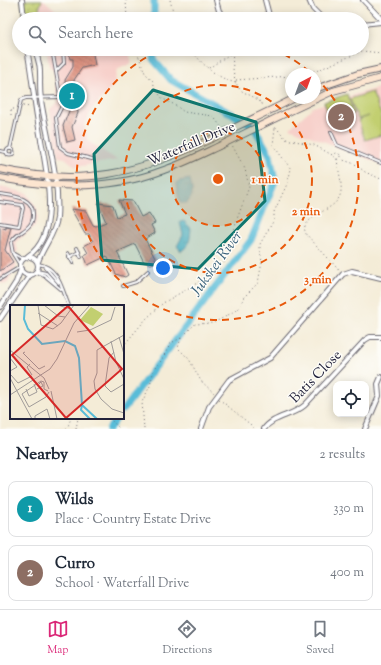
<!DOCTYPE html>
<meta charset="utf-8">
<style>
:root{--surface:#fff;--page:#f2f2f3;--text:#1f2937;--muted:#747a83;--line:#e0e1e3;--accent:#db2777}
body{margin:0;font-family:"Sorts Mill Goudy",serif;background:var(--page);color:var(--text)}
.controls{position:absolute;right:12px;bottom:12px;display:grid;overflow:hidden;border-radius:8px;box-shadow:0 2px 10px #0003}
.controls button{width:36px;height:36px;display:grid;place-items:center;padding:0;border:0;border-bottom:1px solid var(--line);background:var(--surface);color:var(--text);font:20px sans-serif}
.compass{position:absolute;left:285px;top:68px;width:36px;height:36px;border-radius:50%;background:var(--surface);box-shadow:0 2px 10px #0003;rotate:41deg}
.you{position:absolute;left:163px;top:268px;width:14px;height:14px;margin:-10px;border:3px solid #fff;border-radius:50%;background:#1a73e8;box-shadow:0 0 0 6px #1a73e833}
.badge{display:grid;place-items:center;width:26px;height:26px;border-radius:50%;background:var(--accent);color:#fff;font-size:13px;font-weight:700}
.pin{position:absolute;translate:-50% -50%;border:2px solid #fff;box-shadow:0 1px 4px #0006}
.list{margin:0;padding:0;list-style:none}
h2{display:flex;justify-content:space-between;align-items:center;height:52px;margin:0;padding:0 16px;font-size:17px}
h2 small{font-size:13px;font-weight:400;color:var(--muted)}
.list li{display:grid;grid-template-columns:26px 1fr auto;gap:12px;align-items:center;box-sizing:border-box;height:56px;margin:0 8px 8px;padding:0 8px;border:1px solid var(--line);border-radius:8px}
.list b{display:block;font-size:15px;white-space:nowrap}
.list p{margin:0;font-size:13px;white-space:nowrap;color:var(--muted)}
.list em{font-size:13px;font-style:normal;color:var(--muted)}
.icon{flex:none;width:22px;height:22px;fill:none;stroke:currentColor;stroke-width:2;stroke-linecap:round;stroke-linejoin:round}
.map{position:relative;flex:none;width:381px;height:429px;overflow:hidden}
.search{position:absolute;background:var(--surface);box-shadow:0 2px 10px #0003;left:12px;right:12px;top:12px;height:44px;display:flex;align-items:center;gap:10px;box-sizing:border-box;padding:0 14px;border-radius:22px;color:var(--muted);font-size:15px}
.sheet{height:180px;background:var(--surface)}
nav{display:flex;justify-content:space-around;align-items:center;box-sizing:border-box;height:56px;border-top:1px solid var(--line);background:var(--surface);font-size:11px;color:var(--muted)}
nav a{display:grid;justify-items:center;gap:2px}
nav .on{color:var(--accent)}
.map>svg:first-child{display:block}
</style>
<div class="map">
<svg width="381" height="429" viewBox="0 0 381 429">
<defs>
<pattern id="green-dots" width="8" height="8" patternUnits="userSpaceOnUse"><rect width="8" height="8" fill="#c2cf70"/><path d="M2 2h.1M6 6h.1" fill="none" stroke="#a6b162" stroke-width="1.8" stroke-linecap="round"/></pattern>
<pattern id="water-ripples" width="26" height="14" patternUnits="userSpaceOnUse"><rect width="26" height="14" fill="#59bcd8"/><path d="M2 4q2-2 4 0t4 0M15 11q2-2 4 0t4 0" fill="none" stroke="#4998b0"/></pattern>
<pattern id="building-back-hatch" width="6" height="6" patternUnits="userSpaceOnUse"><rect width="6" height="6" fill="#de907e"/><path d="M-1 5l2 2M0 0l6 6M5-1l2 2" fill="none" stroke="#b47568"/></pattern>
</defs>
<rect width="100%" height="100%" fill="#fdfcf7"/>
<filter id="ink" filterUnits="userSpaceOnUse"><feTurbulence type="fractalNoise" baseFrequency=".025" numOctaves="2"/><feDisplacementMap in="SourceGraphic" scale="8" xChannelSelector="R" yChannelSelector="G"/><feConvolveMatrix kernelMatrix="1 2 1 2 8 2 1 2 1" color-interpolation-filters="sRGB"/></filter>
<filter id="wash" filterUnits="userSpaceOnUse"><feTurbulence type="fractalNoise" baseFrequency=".012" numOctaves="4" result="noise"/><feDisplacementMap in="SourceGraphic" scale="16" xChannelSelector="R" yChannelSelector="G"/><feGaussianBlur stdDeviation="0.9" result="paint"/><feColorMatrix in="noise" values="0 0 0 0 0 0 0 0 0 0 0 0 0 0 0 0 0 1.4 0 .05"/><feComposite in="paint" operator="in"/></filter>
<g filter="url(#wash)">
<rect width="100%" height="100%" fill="#f4ecd7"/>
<g fill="#f7d0ca">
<polygon points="42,0 44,0 66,19 41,19 39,9"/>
<polygon points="46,49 128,49 132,63 117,70 114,85 93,108 84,125 88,141 117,160 76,167 65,158 58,157 50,109 58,102 54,71 49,66"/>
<polygon points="381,87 381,164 290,128 313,107"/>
<polygon points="0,187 27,193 37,209 38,218 34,227 16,242 18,251 12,256 17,266 7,284 0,283"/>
</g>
<polygon fill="url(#green-dots)" stroke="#727856" points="21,0 42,0 39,9 41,19 24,19"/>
<g fill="#c2cf70" stroke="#727856">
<polygon points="372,92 381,114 381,135 365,140 358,120 369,116 358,119 350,99"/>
<polygon points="347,94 354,114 332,122 324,102"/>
</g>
<g fill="url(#water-ripples)" stroke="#3e6f8a">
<path d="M 190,179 C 192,189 195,196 187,203 L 180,203 L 176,185 L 179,181 Z"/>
<path d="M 184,221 L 191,228 C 190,239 190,246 181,251 L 177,246 L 183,235 L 180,222 Z"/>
</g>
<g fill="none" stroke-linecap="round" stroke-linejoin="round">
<g stroke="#59bcd8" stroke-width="7">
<polyline points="154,0 154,19"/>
<polyline points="123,410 251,240 275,181 270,155 253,126 171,80 153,59 154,49"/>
<polyline points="109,429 117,418"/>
</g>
</g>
<g id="blocks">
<g fill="url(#building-back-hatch)">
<polygon points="68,49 92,49 95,65 82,68 74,80 78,113 72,127 75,140 67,142 63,126 69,111 65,80 73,67 73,59 70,59"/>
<polygon points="119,200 133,201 141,217 149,213 155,223 151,225 155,233 145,239 157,262 151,264 144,262 135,244 117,252 128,275 125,277 116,274 107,256 88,265 84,255 88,253 84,246 93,241 89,234 85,234 71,209 86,211 93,225 96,226 106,222 98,203 113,205 117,217 125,214"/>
<polygon points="6,226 11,227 5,250 13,262 0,271 0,227 6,229"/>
</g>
</g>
</g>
<g filter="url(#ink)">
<use href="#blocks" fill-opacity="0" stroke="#6c6972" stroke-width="1"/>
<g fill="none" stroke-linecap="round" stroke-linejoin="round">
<g stroke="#6c6972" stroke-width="4">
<g id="service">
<polyline points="52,49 62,106 56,118 60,147 68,153 92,159"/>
<polyline points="56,71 64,63 63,49"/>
<polyline points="331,132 337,145 381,163"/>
<circle cx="10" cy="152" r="3.5"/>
<polyline points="10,149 21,100 26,98 61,97"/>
<polyline points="0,151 6,152"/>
<path d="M 0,194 C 13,196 34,197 33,215 C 33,219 32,223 29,226 C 23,233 15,234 11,243 L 13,254 L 20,265"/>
<polyline points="0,202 22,205 23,208 19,226 0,223"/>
<polyline points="77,248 81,257"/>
<polyline points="68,253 73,263"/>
<polyline points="14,254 21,258 25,257"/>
<polyline points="69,257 79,252"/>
<path d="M 38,264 C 59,267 62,290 69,306"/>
<polyline points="45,267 59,283"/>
<polyline points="37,271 46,273 56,284"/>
<polyline points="36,272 44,275 62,290"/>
<polyline points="0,279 20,267"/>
<polyline points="123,286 136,282 148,271"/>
</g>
</g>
<g stroke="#6c6972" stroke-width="6">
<g id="minor">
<polyline points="22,0 24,19"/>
<polyline points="216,0 219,11 226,19"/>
<polyline points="265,0 270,19"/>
<polyline points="309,0 313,9 323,19"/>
<polyline points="363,0 381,19"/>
<polyline points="362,24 381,22"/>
<path d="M 27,49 C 32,75 34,102 39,128 C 44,162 64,232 28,256"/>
<path d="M 34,49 C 44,69 38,79 41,100 C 47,139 60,178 57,218 C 55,235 43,246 38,262"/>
<circle cx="29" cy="266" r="9"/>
<polyline points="0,307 16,282 21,269"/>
<polyline points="0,319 30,275"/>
<polyline points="201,429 209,407 229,380 270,358 343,274 352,271 381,278"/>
<path d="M 264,429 C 273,416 293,416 305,405 L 365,340 L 370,337 L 381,337"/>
<polyline points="365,429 379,396 378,384 381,377"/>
</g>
</g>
<g stroke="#6c6972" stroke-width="8">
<g id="secondary">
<polyline points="315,89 358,74 381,69"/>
<polyline points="275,108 295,98"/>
<polyline points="280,116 333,91 381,78"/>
<path d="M 0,169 C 83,187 138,174 213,138"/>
<path d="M 0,178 C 53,188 112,190 164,170 C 182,164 200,155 217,147"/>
</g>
</g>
<g stroke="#6c6972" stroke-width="1" stroke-dasharray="1 3" stroke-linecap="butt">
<polyline points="126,0 127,19"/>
<polyline points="170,0 175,19"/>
<polyline points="136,49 145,73 153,81 155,89 163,99 175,105 184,112 213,116 222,128"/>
<path d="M 191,49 C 202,65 217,78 236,83"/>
<path d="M 233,49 C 232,60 232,84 242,91 C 250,96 259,98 264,107"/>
<polyline points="209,68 233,52"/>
<polyline points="298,74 304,71 316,71 362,51 381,53"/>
<polyline points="236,80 291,76"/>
<polyline points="23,106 31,107"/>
<polyline points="11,115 11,109 16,109"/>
<polyline points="273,124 286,139 314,145 334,156"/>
<circle cx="337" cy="156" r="3"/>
<path d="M 337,159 C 338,170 342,181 341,191 C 339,210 313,210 304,228 L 306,234 L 338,269 L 339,273"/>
<polyline points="340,159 355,164 365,172 381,179"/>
<polyline points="181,338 178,348 189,359 201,381 214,393"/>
<polyline points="123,346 146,319 163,303 216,272 227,259 237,219 249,187 245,169 232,145"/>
<polyline points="219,399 256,429"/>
<polyline points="109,418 120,429"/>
<polyline points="67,429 71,418"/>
<polyline points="76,429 78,418"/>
<polyline points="144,429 142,402 150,386 154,369 161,361 171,343 181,338 195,324 213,323 225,317 239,308 244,297 258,283 262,262 260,251 260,244 274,220 274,212 288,182 291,169 273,145 275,128"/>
</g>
<use href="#service" stroke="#fff" stroke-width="2"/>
<use href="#minor" stroke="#fff" stroke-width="4"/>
<use href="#secondary" stroke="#fce5d0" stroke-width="6"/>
<g stroke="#6c6972" stroke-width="8" stroke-linecap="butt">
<g id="secondary-bridge">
<polyline points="213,138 275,108"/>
<polyline points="217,147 280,116"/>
</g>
</g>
<use href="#secondary-bridge" stroke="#fce5d0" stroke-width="6"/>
</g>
</g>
<path fill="#0f766e" fill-opacity="0.2" stroke="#0f766e" stroke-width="3" stroke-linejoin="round" d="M 153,90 L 256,122 L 265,201 L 198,269 L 102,260 L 94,154 Z"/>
<circle cx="218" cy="179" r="47" fill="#e8590c" fill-opacity=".12"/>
<g fill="none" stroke="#e8590c" stroke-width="2" stroke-dasharray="7 5">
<circle cx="218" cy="179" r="47"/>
<circle cx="218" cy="179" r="94"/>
<path d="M273 49A141 141 0 0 1 311 73M315 77A141 141 0 1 1 163 49"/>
</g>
<g text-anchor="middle" stroke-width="3" stroke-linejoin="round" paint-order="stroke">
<g font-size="14" fill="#22223b" stroke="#fdfcf7">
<text transform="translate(191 143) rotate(-23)" y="5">Waterfall Drive</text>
<text transform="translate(315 376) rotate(-46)" y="5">Batis Close</text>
</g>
<g font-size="15" font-style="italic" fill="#38607a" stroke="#fdfcf7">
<text transform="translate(216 263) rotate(-54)" y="5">Jukskei River</text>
</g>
</g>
<g transform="translate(10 305)">
<rect width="114" height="114" fill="#f4ecd7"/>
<path d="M 81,2 L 93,9 L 83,21 L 70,15 Z" fill="#c2cf70"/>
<path fill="none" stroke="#59bcd8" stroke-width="2" d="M 15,0 L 14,14 L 18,24 L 32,39 L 55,36 L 65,41 L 69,53 L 72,100 L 87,114M 72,100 L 71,105 L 80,114"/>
<path fill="none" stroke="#a09b99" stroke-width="1" d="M 28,0 L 31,20 L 43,24 L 51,18 L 64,0M 34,0 L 48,11 L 55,12M 47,0 L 61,4M 28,8 L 48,21M 67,27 L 80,25 L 101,15 L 105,2M 114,30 L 87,45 L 87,68 L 84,76 L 85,84 L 91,94 L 102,104 L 114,108M 109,32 L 114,49M 101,36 L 106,57 L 114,74M 0,45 L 34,73 L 39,84M 15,47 L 13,48 L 29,64 L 35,61M 104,47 L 99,53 L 95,81 L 101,87 L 114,79M 0,53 L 7,62 L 0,66M 20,59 L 17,62 L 22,70M 1,70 L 8,78 L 22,71M 0,73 L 22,114M 16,84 L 19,91 L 27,87 L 24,79M 27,84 L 33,81 L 31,77 L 29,79M 38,86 L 34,84 L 34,77 L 31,76 L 12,89 L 19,102 L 36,92 L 39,87M 41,86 L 47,114M 0,90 L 40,64 L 47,54 L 64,18 L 80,0M 25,114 L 25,111 L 37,104 L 40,114"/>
<path fill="#d62828" fill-opacity="0.15" stroke="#d62828" stroke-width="2" d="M 58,1 L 112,64 L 56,113 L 2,50 Z"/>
<rect width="114" height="114" fill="none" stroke="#22223b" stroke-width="2"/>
</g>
<circle cx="218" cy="179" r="6" fill="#e8590c" stroke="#fdfcf7" stroke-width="2"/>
<g font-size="12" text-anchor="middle" font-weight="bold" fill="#e8590c" stroke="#fdfcf7" stroke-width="3" stroke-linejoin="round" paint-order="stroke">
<text x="265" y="183">1 min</text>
<text x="306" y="215">2 min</text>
<text x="318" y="283">3 min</text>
</g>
</svg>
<div class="controls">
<button><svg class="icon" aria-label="locate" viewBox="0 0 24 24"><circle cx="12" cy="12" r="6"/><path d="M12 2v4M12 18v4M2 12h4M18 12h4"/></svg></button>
</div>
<svg class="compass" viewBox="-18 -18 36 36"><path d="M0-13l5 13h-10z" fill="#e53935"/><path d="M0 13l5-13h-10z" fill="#747a83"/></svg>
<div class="you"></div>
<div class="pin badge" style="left:72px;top:96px;background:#0f9aa8">1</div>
<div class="pin badge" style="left:341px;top:117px;background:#8d6e63">2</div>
<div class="search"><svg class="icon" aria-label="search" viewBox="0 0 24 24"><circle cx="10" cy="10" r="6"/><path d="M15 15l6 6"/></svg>Search here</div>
</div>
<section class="sheet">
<h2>Nearby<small>2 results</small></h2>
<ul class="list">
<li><span class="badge" style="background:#0f9aa8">1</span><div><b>Wilds</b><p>Place · Country Estate Drive</p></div><em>330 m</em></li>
<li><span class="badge" style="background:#8d6e63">2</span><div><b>Curro</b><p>School · Waterfall Drive</p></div><em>400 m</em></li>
</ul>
</section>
<nav>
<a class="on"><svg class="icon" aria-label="map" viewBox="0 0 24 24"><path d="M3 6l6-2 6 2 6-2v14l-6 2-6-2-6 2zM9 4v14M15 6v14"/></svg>Map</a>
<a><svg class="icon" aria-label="directions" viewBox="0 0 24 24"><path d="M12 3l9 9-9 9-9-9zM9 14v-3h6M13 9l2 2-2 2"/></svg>Directions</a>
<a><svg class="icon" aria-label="saved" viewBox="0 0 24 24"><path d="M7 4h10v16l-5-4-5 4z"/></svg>Saved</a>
</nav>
